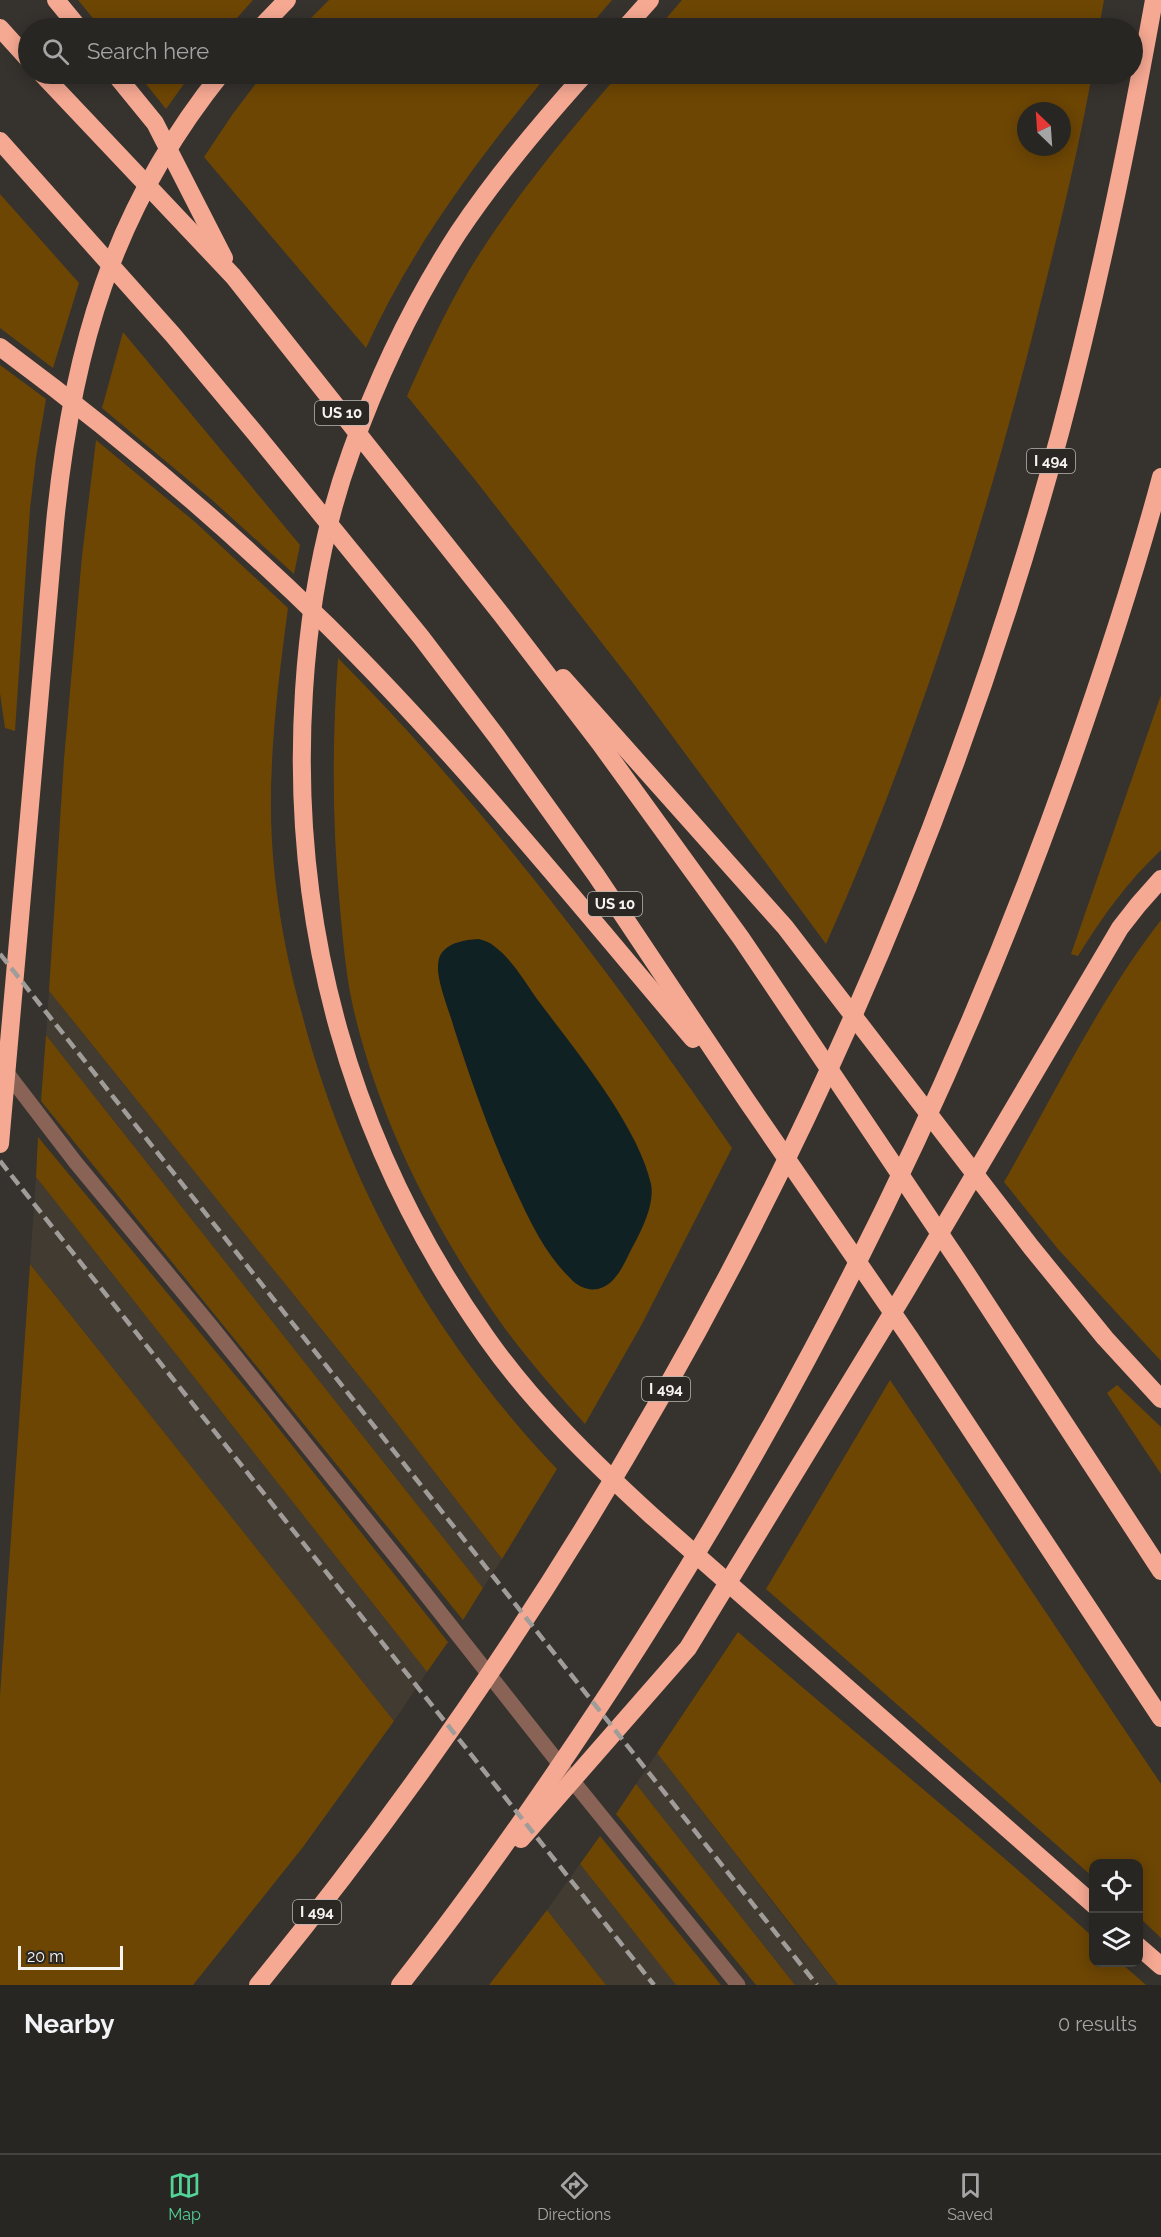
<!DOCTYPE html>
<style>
:root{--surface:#282622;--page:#34322f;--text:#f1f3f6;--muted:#a5a5a5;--line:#444340;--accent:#52d397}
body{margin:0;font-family:Raleway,sans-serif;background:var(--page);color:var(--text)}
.controls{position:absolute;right:18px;bottom:18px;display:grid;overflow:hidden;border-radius:12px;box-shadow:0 3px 15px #0003}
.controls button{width:54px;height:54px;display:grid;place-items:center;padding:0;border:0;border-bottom:2px solid var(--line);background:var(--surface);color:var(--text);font:30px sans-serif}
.compass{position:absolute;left:1017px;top:102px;width:54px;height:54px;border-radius:50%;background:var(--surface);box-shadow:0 3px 15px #0003;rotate:335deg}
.scale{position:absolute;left:18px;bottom:15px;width:105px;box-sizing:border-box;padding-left:6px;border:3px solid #f6f4f1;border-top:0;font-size:16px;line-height:21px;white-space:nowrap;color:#f6f4f1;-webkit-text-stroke:4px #2b2824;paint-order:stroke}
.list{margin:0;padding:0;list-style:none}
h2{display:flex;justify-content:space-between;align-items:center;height:78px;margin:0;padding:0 24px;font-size:26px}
h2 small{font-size:20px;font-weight:400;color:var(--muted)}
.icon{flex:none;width:33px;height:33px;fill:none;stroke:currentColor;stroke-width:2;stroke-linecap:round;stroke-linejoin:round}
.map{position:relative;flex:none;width:1161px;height:1985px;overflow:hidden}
.search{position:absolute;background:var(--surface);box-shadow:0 3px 15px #0003;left:18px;right:18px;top:18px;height:66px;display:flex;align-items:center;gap:15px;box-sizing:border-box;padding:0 21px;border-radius:33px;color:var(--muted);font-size:22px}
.sheet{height:168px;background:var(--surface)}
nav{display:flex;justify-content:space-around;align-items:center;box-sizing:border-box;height:84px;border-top:2px solid var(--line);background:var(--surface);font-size:16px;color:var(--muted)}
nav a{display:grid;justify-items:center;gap:3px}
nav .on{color:var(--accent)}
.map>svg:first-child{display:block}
</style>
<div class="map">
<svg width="1161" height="1985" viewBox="0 0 1161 1985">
<rect width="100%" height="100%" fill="#36322e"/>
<g fill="#423b31">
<polygon points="49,991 381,1403 502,1559 483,1588 46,1035"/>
<polygon points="36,1177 427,1672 394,1721 30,1264"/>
<polygon points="657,1753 795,1931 838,1985 795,1985 636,1784"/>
<polygon points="580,1864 676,1985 606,1985 547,1910"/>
</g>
<g fill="#6d4604" fill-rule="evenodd">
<polygon points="78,0 253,0 228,28 101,28"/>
<polygon points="329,0 612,0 588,28 301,28"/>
<polygon points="682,0 1104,0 1099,28 658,28"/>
<polygon points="138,74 191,74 166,109"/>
<path d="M 263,74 L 548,74 C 478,159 412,247 366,348 L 204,157 L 232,115 Z"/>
<path d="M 619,74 L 1092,74 C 1076,164 1053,253 1031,341 C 978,547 913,750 826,944 L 633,683 L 476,481 L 407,396 C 426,353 446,310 470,269 C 512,200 566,135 619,74 ZM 1026,111 L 1062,111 L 1062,147 L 1026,147 Z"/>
<polygon points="0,194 79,283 53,368 0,328"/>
<polygon points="123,332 300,545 294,574 211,499 102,408"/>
<polygon points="0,365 46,399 36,458 30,509 15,731 5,728 0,693"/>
<path d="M 96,440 L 195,522 L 288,608 C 279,676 270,745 271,814 C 272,881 284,950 302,1014 C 347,1186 435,1341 557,1469 L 502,1559 L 381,1403 L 49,991 L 64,759 L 82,556 Z"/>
<path d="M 338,658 C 486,807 613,976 732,1148 L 642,1324 L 585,1424 C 555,1391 526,1358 501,1323 C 434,1229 379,1120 353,1007 C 346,975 343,941 340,908 C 332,824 332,742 338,658 Z"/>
<path d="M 1161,695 L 1161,850 C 1127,882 1102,917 1078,956 L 1071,954 Z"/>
<path d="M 1161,920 L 1161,1361 L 1058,1249 L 1004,1182 C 1054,1095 1099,1000 1161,920 Z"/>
<polygon points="46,1035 483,1588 463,1620 41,1101"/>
<polygon points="38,1137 260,1405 448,1642 427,1672 36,1177"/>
<polygon points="30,1264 394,1721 303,1847 193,1985 0,1985 0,1696"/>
<polygon points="890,1380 1161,1784 1161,1938 1139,1917 1138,1864 1094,1864 1093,1877 766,1589"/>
<polygon points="1117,1385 1161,1427 1161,1474 1107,1393"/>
<path d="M 738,1632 C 856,1735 978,1832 1093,1937 L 1094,1962 L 1121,1963 L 1146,1985 L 838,1985 L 657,1753 Z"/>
<polygon points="636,1784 795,1985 756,1985 616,1814"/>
<polygon points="600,1836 721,1985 676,1985 580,1864"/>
<polygon points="547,1910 606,1985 489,1985"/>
</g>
<path fill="#102124" d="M 478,939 C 484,940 489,942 494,946 C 513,960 526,984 540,1003 C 576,1051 638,1126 651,1184 C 655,1206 640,1233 630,1252 C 623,1266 615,1285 598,1289 C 587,1291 577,1286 570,1278 C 549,1258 533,1228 521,1202 C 494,1146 473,1087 454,1028 C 449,1010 440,990 438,971 C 438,966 438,958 441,954 C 449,942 465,940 478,939 Z"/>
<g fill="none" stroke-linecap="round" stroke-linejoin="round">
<polyline stroke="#8a6357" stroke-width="15" points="4,1069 76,1163 211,1326 405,1568 580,1790 738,1985"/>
<g stroke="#f5a892" stroke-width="18">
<polyline points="56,0 79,28"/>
<polyline points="0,28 28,59"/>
<polyline points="260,28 287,0"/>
<polyline points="625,28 650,0"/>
<polyline points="42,74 233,276 501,614 599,742 741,938 965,1271 1161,1571"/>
<polyline points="115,74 155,123 224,258"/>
<path d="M 585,74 C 540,124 496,176 458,233 C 414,301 378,376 351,452 C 323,529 309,610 304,691 C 289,925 351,1146 486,1337 C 533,1404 592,1461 652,1516 L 1094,1905"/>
<polyline points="0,141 173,335 255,433 421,637 497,737 596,875 747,1101 910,1338 1161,1718"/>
<path d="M 0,347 C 115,432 225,525 327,625 C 458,755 574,899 693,1039"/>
<polyline points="563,678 785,927 1031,1247 1105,1338 1161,1399"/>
<path d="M 0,1144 L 55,523 C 72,351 112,210 221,74"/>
<polyline points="521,1839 688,1648 904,1294 1120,928 1138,905 1161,879"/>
<polyline points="1138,1946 1161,1966"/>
<path d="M 258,1985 C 628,1532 907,998 1060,433 C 1098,290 1128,145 1154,0"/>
<path d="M 400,1985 C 476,1889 546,1788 613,1686 C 802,1397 956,1088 1071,762 C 1104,668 1135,574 1161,477"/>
</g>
<g stroke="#9f9c99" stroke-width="4.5" stroke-dasharray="12 6" stroke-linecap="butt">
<polyline points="0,954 817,1985"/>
<polyline points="0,1161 654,1985"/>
</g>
</g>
<g text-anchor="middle" stroke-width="4.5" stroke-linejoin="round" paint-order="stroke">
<g fill="#2b2824" stroke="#b9b7b4" stroke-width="1.5">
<rect x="315" y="401" width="54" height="24" rx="4.5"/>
<rect x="1027" y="449" width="48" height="24" rx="4.5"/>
<rect x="588" y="892" width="54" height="24" rx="4.5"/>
<rect x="642" y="1377" width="48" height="24" rx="4.5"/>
<rect x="293" y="1900" width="48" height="24" rx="4.5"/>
</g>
<g font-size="15" font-weight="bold" fill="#f6f4f1">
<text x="342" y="418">US 10</text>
<text x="1051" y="466">I 494</text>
<text x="615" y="909">US 10</text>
<text x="666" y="1394">I 494</text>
<text x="317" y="1917">I 494</text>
</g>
</g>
</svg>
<div class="controls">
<button><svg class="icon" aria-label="locate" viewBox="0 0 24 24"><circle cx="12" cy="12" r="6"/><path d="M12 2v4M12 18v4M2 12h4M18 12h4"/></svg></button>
<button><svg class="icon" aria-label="layers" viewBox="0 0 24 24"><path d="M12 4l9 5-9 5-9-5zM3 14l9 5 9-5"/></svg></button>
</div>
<svg class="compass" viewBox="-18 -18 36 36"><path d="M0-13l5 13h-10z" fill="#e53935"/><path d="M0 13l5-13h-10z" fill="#a5a5a5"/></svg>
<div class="scale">20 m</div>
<div class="search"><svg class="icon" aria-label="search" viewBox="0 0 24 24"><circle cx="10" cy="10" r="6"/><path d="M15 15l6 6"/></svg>Search here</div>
</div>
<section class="sheet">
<h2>Nearby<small>0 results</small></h2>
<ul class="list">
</ul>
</section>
<nav>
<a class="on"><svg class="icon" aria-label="map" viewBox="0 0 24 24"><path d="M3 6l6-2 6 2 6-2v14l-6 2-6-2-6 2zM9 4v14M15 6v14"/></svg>Map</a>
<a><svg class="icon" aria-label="directions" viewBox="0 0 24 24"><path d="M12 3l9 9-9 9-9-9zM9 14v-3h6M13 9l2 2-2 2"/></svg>Directions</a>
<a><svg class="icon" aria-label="saved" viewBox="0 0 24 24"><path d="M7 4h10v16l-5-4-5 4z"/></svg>Saved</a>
</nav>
